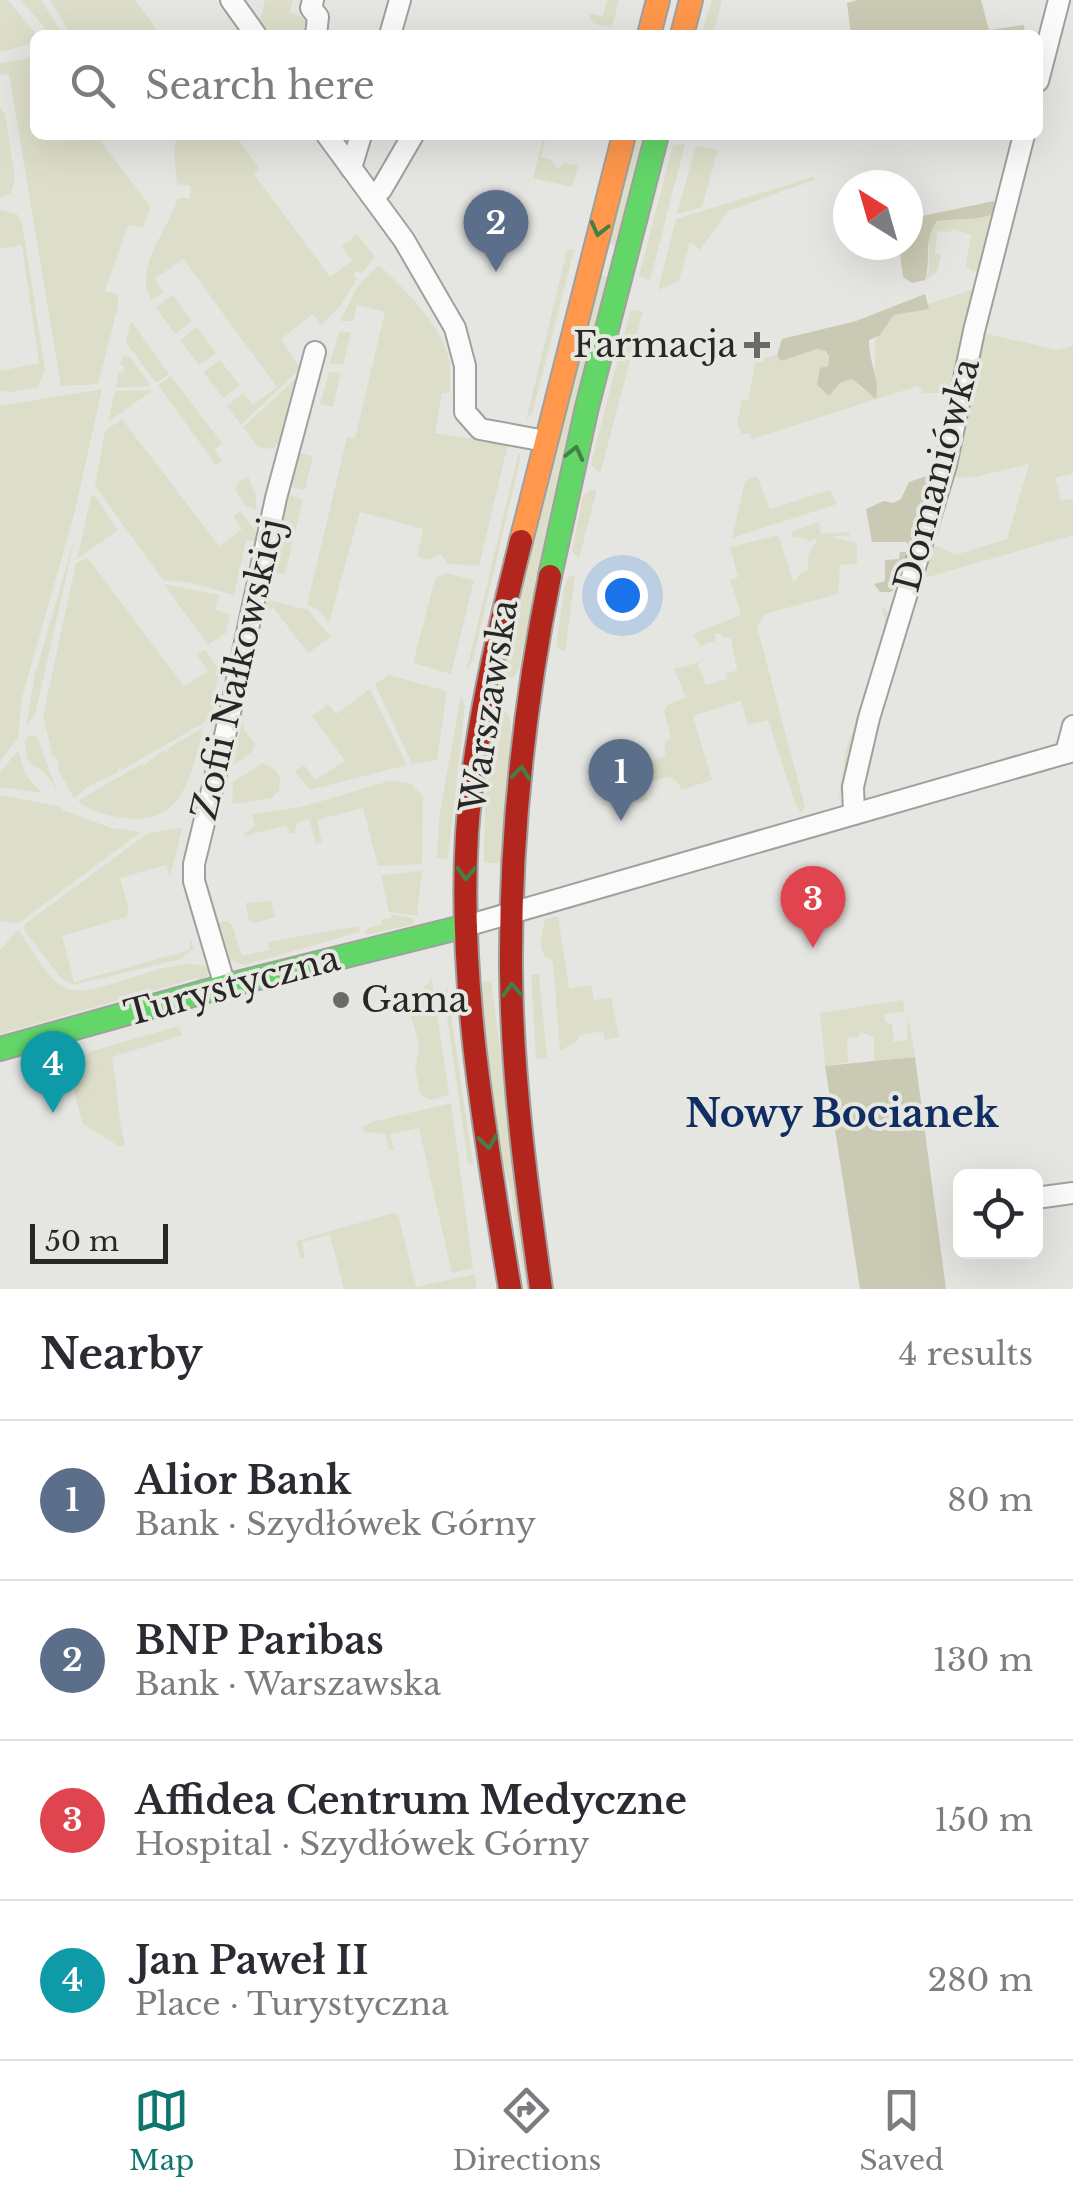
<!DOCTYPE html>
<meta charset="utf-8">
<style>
:root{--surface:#fff;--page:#f7f7f7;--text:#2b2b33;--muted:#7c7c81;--line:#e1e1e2;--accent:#0f766e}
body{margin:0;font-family:"Libre Baskerville",serif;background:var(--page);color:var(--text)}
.controls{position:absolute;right:30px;bottom:30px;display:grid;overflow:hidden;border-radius:15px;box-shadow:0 10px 40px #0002}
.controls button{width:90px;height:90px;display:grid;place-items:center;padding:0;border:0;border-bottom:2px solid var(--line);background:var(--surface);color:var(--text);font:50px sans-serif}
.compass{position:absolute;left:833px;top:170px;width:90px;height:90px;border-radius:50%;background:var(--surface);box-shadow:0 10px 40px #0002;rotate:323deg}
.scale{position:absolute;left:30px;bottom:25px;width:138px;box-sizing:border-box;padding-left:10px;border:5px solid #272725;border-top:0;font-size:28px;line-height:35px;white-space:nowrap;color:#272725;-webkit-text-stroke:8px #e6e7e1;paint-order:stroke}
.you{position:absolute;left:622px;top:595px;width:35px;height:35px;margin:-25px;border:8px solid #fff;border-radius:50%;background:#1a73e8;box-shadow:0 0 0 15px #1a73e833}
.badge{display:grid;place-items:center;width:65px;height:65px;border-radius:50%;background:var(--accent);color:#fff;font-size:32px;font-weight:700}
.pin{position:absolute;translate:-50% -82px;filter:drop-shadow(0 2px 5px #0008)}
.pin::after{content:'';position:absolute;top:52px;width:35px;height:30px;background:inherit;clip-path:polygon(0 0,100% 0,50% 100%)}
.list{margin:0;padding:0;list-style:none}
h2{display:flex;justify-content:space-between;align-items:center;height:130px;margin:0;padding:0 40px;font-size:42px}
h2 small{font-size:32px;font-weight:400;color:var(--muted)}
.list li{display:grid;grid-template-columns:65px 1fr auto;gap:30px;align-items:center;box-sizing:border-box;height:160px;padding:0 40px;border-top:2px solid var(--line)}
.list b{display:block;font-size:38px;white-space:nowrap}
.list p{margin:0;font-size:32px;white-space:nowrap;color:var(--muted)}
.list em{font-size:32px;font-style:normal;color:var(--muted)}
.icon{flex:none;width:55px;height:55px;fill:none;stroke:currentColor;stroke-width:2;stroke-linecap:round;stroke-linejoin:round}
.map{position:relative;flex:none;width:1073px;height:1289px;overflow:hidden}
.search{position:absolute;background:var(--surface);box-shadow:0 10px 40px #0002;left:30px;right:30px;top:30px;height:110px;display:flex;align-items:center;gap:25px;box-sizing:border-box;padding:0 35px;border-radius:15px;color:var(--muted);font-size:38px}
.sheet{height:770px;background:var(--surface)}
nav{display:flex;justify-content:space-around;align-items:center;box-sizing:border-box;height:140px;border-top:2px solid var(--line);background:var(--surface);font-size:28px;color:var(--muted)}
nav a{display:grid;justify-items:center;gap:5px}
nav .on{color:var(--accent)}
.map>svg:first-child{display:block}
</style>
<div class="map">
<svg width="1073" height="1289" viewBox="0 0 1073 1289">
<rect width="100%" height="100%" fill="#e5e6e2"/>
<g fill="#dddec9">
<polygon points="0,0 8,0 37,35 35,43 0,52"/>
<polygon points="21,0 41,0 63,35 51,35"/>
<polygon points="50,0 135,0 161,35 71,35"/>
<polygon points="265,0 293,0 290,12 309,20 310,35 272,35 260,19"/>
<polygon points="607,0 619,0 612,28 594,24 589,17 589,13 603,17"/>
<polygon points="712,0 722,0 713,35 701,35"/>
<polygon points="35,57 35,135 100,135 98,138 151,207 143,227 128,225 105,291 118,295 118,306 98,384 61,386 9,74 0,75 0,63"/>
<polygon points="0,107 5,114 15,178 11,193 0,198"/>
<path d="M 176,135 L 235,135 L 260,169 L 254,174 L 330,277 L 352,261 L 342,246 L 357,234 L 375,257 L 361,274 L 357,271 L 353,275 L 357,279 L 340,306 L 321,325 L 313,314 L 281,339 L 300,369 L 241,425 L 227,406 L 243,393 L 253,405 L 277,387 L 183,259 L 155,279 L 163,292 L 152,300 C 131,272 169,228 178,198 L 190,198 L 190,186 L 177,184 L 174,154 Z"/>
<polygon points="544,135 546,135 541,157 552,160 557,169 565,163 578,166 572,187 533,178"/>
<polygon points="632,135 646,135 615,245 605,242"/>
<polygon points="685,144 650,280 639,276 673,145"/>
<polygon points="696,146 718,150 702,207 677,214"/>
<polygon points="813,177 814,180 728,211 700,250 690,242 679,281 658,290 676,219"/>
<polygon points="0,210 17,214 22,223 45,369 38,387 12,392 0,391 0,371 39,363 22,245 0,249"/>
<path d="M 994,214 L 981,272 L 971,271 L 966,265 L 971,235 L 953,229 L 950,232 L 938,231 L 935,253 L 941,255 L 937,272 L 925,280 L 929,269 L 929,231 L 937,221 C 957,218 975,221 994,214 Z"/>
<polygon points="567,250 574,250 533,411 526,421"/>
<path d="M 379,265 C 402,286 445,329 449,361 C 451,371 449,382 450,393 L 442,393 L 435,433 L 508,444 L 479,566 L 448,564 L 441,554 L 430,560 L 417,557 L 423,529 L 360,512 L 329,622 L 317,609 L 307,605 L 347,437 L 355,438 L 385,312 L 357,305 L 353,321 L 340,321 L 358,286 Z"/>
<polygon points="600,275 609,278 541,556 519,669 515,676 502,682 500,680"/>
<path d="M 975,289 L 941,445 L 942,414 L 947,398 L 942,393 L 923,393 L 918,386 L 752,439 L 749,433 L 742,434 L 737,424 L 742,400 L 748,400 L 756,360 L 777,355 L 782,361 L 817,349 L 826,351 C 833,363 824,374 817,385 L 829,396 L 840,383 L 853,379 L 863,391 L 875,377 L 875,340 L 894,315 L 928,308 L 928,304 Z"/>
<polygon points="173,295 192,321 175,334 156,307"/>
<polygon points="635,310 643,312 600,474 591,464 630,312"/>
<polygon points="131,321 169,374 156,383 126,342"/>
<polygon points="197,327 216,353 199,365 180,340"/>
<polygon points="339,331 351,332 343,365 330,363"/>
<polygon points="974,331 1057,350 1073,346 1073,473 1055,478 1061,500 1073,499 1073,535 921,579 929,549 939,546 955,555 1007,539 1029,464 974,477 956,478 946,465"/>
<polygon points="123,355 129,356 151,386 116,388 119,371 123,372 124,367 120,365"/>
<polygon points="220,360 240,386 223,398 203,372"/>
<polygon points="329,372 341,373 333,407 320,404"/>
<polygon points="302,373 284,438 272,449 258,447 243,427"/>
<polygon points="171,376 222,443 214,450 222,461 216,465 158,385"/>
<polygon points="102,389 74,515 22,698 18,738 0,762 0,406"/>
<polygon points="153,390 108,422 115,391"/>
<polygon points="122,419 219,546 242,529 233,516 240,511 260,537 259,541 246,541 234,595 192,583 163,580 95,486 105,431"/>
<polygon points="519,451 520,460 473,660 466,672"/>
<polygon points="299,453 313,456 305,490 291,487"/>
<polygon points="248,476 256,495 256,510 246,506 235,490 238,483"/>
<polygon points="757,476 770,509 830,490 837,504 732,538 745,481"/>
<polygon points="597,489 579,559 572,551 583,496 591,490"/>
<polygon points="289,495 303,499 295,532 281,529"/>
<polygon points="95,496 118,530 77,559 91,497"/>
<path d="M 819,522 L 821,534 L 849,532 L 850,535 L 831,537 L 857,543 L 857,564 L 840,565 L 838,594 L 765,614 L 757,627 L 805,807 L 801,813 L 795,803 L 768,720 L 748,725 L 741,701 L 693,716 L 712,780 L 681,790 L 678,782 L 668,777 L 652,781 L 646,791 L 648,800 L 637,803 L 630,767 L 665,756 L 665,741 L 671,737 L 664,711 L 669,704 L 686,698 L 674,669 L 704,661 L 698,664 L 706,685 L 727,679 L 726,674 L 737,670 L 731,637 L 724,638 L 720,633 L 715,634 L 715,641 L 700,646 L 693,634 L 741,615 L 730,580 L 738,577 L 730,547 L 778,535 L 794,583 L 801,573 L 809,569 C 804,550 814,552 817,538 L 809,542 L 806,538 L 793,537 L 791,532 Z"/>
<polygon points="75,537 35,715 26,726 35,674"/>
<polygon points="279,537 293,541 285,574 272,571"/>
<polygon points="88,558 184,686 208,671 197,655 205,649 219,670 212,712 205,722 122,770 120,768 117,773 89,786 74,798 57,768 59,767 56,756 53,757 43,716 76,563"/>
<polygon points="445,573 474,580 451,674 413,663 435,579"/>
<polygon points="570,576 575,576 565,652 556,646 565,583"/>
<polygon points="164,584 219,595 215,610 230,614 226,633 208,645"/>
<polygon points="266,599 308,610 331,637 308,653 273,607 263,613"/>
<polygon points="881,606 892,615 838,801 846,750 887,628"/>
<polygon points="389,675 447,691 437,760 412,764 375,684"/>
<polygon points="370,689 407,765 310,790 295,772 304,765 315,780 345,761 312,716 328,704 336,714"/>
<polygon points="461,695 465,706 448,859 437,858 439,818"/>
<path d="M 501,707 L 510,717 L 511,731 L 503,863 L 484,863 C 484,836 485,722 501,707 Z"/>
<polygon points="243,719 244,729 255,744 252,752 233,765"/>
<path d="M 203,728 C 192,774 183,827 123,818 C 107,815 91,812 78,801 L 141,764 L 143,766 L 164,750 L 167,752 L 170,747 Z"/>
<path d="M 29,736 L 37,736 L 59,797 C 55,790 52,780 46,774 C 28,759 27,769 25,740 Z"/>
<polygon points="18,750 25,774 42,793 0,787 0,773"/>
<polygon points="263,763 276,770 280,777 279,790 272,798 232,804 233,782"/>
<polygon points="389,781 410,783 423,796 422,864 378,866 363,808 317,820 322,842 316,844 309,819 296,823 295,833 290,833 286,825 245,836 244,833 255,826 252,814 301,807"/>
<polygon points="0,795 58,806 63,809 62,814 66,811 111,828 141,832 19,923 0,921"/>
<polygon points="182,828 170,877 166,865 120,878 129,911 126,917 62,936 74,982 190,950 190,938 194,948 181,959 73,985 60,977 24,930 25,924 148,833"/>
<polygon points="422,871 417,916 389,912 381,875"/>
<polygon points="271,901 275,917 256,923 249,920 245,903"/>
<polygon points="391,914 413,918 414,924 366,935 365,929 382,925 381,920 391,918"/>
<polygon points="558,916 569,988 591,985 594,1000 611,997 619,1037 605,1040 603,1031 578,1036 578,1040 560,1051 553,962 544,956 540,943 545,919"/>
<polygon points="227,921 232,925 242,956 269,950 268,942 358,926 360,932 245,965 229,960 218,923"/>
<path d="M 18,930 C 31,947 45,976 63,987 C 92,1004 168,952 209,967 L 208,975 L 201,981 L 197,978 L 0,1034 L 0,950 Z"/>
<polygon points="539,974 547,1058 536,1059 531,975"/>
<polygon points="432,979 449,1095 430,1100 421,1095 415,1071 419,1047 408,1003"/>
<polygon points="491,981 532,1289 526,1289 511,1194 493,1123 480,982"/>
<polygon points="447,987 473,1163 468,1164 444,994"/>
<polygon points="903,1000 905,1011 885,1014 885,1022 892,1024 894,1042 907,1040 908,1016 915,1057 874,1061 874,1037 860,1032 859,1037 847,1038 848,1062 825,1066 820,1013"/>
<path d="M 178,1026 L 182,1035 L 112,1057 C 118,1087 117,1116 125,1145 L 120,1147 L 83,1124 L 65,1059 Z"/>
<polygon points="451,1103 473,1268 452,1273 419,1128 390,1134 394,1149 389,1150 385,1134 364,1132 363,1127 372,1122"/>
<polygon points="393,1213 398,1214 416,1287 475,1274 477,1289 344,1289 330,1235 302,1242 305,1258 301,1259 296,1241"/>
</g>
<g fill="#cacab4">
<polygon points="857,0 981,0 989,30 1024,25 1025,35 851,35 847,3"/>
<path d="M 994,201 L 994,214 C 975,221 957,218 937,221 C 922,239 932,259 925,280 L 912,283 L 903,277 L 899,245 L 908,245 L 908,219 Z"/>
<path d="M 925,294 L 929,309 L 894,315 L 879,336 L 869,340 C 868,360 880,378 876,399 L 852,379 L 840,383 L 829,396 L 817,385 L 820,368 L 828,366 L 829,357 L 826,351 L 817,349 L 781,361 L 777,355 L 782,339 L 856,321 Z"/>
<polygon points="935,473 905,579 891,592 880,592 874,584 885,581 885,560 899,559 900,552 907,552 907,542 872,542 866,509 884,501 893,503 901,499 909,482"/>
<polygon points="915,1057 946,1289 860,1289 825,1066"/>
</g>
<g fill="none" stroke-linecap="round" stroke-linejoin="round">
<g stroke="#a0a19e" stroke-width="24">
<g id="street">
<polyline points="231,0 256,35"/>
<polyline points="313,0 311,8 318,17 316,35"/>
<polyline points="390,35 400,0"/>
<polyline points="1038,81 1059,0"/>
<polyline points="327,135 404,240 455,328 465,366 465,412 480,429 545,441"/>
<polyline points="351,168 361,135"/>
<polyline points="371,195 381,190 413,135"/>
<polyline points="1066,753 1073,726"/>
<polyline points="854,814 853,787 869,718 946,465 974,331 1024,135"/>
<polyline points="466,926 1073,751"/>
<polyline points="225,986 194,881 194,864 223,745 276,498 315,352"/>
<polyline points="1036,1198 1073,1193"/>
</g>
</g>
<g stroke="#a0a19e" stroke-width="26">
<g id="fast">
<polyline points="550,576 587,407 657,135"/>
<polyline points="0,1049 225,986 466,926"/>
</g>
</g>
<g stroke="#a0a19e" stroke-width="26">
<g id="slow">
<polyline points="649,35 658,0"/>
<polyline points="682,35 691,0"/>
<polyline points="521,541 624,135"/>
</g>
</g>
<g stroke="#a0a19e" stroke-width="26">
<g id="jam">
<path d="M 510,1289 C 486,1139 458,986 467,833 C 474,734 497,637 521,541"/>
<path d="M 541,1289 C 526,1183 512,1077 511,970 C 510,838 524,705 550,576"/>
</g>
</g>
<use href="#street" stroke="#fbfbfb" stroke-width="20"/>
<use href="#fast" stroke="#63d668" stroke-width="22"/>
<use href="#slow" stroke="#ff974d" stroke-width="22"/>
<use href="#jam" stroke="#b3261e" stroke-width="22"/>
</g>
<defs><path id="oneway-chevron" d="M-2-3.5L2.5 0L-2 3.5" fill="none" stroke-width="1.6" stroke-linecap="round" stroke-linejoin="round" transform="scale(2.5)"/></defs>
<g stroke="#457e46">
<use href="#oneway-chevron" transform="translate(599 229) rotate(104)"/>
<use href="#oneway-chevron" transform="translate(575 453) rotate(-76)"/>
<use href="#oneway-chevron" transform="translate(521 773) rotate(-84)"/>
<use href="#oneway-chevron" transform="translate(466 873) rotate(91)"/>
<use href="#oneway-chevron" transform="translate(512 990) rotate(-93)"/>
<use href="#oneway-chevron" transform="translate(488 1142) rotate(82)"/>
</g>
<g fill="#6a6a67" stroke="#e6e7e1" stroke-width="4">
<path d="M752 330h10v10h10v10h-10v10h-10v-10h-10v-10h10z"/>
<circle cx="341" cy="1000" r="10"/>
</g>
<g text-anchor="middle" stroke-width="8" stroke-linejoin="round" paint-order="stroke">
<g font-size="35" fill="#272725" stroke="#e6e7e1" text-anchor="end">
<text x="737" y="357">Farmacja</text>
<text x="361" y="1012" text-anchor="start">Gama</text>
</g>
<g font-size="35" fill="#272725" stroke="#e6e7e1">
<text transform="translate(937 475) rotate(-75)" y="12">Domaniówka</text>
<text transform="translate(238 669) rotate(-77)" y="12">Zofii Nałkowskiej</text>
<text transform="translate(489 706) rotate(-81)" y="12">Warszawska</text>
<text transform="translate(232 986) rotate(-15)" y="12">Turystyczna</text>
</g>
<g font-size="38" font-weight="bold" fill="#102e63" stroke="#e6e7e1">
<text x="842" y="1127">Nowy Bocianek</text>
</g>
</g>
</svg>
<div class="controls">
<button><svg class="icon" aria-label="locate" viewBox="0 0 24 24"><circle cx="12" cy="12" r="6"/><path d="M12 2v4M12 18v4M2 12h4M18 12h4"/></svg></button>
</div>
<svg class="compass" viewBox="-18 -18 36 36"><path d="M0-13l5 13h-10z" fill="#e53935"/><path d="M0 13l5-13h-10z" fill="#7c7c81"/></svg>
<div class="scale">50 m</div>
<div class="you"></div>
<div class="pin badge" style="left:621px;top:821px;background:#5c6f8a">1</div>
<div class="pin badge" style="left:496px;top:272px;background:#5c6f8a">2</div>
<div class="pin badge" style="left:813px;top:948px;background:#e0444e">3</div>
<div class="pin badge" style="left:53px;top:1113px;background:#0f9aa8">4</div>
<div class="search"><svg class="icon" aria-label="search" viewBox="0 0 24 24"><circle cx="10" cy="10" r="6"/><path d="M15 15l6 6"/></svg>Search here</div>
</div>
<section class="sheet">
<h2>Nearby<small>4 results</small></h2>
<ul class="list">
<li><span class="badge" style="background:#5c6f8a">1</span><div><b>Alior Bank</b><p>Bank · Szydłówek Górny</p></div><em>80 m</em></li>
<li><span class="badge" style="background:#5c6f8a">2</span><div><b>BNP Paribas</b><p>Bank · Warszawska</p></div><em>130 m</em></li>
<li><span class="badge" style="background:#e0444e">3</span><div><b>Affidea Centrum Medyczne</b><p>Hospital · Szydłówek Górny</p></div><em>150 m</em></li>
<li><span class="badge" style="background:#0f9aa8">4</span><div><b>Jan Paweł II</b><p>Place · Turystyczna</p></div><em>280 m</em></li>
</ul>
</section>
<nav>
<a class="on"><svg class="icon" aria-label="map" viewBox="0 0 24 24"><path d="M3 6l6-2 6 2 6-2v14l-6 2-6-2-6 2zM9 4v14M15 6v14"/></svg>Map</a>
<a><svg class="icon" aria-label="directions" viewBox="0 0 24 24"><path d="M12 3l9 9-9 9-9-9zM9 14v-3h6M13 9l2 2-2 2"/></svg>Directions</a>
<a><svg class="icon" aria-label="saved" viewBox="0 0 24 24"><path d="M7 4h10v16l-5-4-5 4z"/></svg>Saved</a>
</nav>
